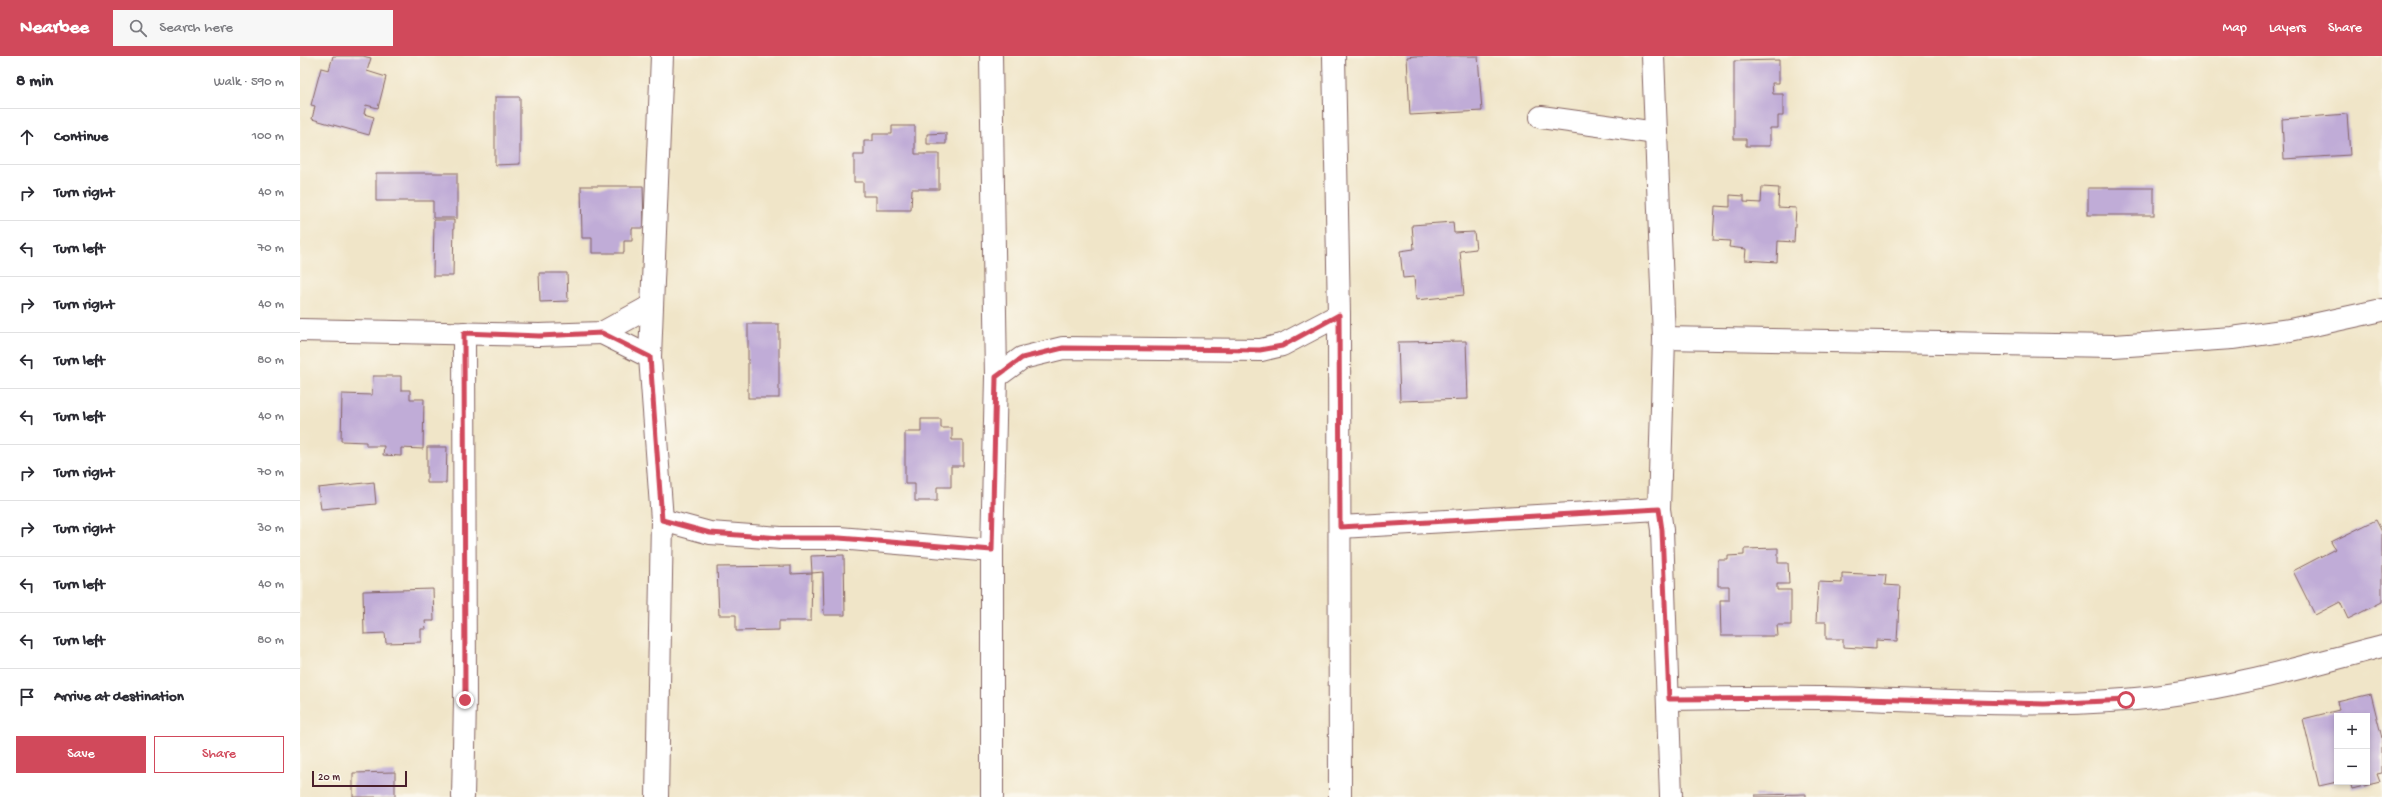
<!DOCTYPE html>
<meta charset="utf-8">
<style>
:root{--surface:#fff;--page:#f7f7f7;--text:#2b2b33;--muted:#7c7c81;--line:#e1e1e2;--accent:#d1495b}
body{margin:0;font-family:"Gochi Hand",sans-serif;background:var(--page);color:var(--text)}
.controls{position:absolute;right:12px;bottom:12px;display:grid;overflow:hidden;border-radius:0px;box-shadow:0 2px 6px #0003}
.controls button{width:36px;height:36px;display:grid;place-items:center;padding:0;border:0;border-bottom:1px solid var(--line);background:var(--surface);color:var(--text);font:20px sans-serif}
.scale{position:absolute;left:12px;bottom:10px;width:95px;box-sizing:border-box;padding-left:4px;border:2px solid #4a1f2b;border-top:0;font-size:11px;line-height:14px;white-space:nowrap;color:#4a1f2b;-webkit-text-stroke:3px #fbf7ec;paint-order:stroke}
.stop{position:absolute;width:12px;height:12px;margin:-9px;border:3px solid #d1495b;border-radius:50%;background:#fff}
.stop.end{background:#d1495b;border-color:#fff;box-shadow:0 1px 4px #0008}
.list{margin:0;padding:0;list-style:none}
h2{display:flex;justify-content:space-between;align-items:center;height:52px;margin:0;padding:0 16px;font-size:17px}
h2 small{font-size:13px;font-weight:400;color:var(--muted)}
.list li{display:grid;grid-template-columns:26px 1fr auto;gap:12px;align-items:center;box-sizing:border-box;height:56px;padding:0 16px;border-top:1px solid var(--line)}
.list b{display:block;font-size:15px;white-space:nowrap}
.list em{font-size:13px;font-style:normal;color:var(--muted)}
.actions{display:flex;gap:8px;padding:12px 16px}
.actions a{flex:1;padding:9px 0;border:1px solid var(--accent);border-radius:0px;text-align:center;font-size:14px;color:var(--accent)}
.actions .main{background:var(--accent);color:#fff}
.icon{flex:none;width:22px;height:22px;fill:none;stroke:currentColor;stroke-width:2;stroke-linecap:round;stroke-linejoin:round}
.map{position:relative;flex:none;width:2082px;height:741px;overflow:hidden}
header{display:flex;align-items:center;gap:24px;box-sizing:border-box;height:56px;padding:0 20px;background:var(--accent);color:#fff}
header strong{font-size:19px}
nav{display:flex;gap:22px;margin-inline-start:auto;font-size:14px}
.search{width:280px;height:36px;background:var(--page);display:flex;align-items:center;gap:10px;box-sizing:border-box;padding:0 14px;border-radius:0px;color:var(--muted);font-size:15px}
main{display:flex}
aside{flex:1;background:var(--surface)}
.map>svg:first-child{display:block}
</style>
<header>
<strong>Nearbee</strong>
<div class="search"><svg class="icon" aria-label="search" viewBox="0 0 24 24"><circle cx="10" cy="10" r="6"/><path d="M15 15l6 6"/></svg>Search here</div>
<nav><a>Map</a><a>Layers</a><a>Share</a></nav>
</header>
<main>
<aside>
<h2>8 min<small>Walk · 590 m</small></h2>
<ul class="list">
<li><svg class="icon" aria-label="ahead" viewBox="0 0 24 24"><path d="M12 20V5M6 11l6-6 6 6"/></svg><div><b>Continue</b></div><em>100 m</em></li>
<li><svg class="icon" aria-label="right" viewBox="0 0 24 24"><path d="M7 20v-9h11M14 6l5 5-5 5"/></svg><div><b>Turn right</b></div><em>40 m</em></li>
<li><svg class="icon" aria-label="left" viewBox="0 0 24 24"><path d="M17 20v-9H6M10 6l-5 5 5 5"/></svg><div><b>Turn left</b></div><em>70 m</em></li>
<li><svg class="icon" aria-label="right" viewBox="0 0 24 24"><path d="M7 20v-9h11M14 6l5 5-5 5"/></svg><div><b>Turn right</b></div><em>40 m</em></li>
<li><svg class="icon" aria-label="left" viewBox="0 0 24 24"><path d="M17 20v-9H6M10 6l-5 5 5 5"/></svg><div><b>Turn left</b></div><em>80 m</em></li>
<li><svg class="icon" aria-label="left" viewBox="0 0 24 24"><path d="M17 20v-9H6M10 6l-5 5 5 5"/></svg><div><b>Turn left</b></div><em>40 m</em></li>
<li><svg class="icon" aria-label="right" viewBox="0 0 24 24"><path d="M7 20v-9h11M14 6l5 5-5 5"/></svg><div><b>Turn right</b></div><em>70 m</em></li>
<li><svg class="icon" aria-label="right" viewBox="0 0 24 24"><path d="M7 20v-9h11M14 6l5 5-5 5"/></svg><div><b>Turn right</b></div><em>30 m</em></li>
<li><svg class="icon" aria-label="left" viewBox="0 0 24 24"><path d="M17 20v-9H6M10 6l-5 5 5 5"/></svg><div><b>Turn left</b></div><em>40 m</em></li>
<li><svg class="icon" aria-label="left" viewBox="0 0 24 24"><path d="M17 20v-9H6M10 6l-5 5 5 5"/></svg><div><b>Turn left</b></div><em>80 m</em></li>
<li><svg class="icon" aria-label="arrive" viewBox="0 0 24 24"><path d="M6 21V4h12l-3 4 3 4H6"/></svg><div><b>Arrive at destination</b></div></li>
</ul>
<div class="actions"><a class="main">Save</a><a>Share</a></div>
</aside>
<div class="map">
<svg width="2082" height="741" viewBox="0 0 2082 741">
<rect width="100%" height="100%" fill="#fbf7ec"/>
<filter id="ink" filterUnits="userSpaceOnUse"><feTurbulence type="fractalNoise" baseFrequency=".025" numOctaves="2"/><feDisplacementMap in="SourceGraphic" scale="8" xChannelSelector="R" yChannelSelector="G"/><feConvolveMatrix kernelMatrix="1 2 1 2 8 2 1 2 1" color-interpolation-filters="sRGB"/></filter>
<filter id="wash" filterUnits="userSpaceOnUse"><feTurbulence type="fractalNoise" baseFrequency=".012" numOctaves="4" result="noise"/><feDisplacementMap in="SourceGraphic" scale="16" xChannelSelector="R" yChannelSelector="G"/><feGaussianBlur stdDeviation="0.9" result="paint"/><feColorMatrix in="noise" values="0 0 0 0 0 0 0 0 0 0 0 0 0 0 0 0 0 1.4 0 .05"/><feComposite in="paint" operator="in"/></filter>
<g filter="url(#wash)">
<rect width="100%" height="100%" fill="#f0e5c8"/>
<g id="blocks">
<g fill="#c0acd7">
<polygon points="33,0 63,0 71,2 67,15 86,21 78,52 66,49 64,58 74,61 69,79 12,63 15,50 11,49 21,12 29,14"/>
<polygon points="1115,0 1178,0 1182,55 1110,59 1107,1"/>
<polygon points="1479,4 1479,27 1472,27 1473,38 1483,38 1483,60 1478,60 1478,72 1470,72 1470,90 1446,90 1446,83 1434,83 1434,5"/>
<polygon points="195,41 220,41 220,108 195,109"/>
<polygon points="2047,58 2050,99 1984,103 1982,63"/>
<polygon points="592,70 615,70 615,98 639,98 639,133 612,133 611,154 576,154 576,140 563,140 563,126 554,126 554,99 564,99 564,85 573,85 573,78 592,78"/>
<polygon points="646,77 646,88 627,88 627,78"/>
<polygon points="76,117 157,117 157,162 133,162 133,145 76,145"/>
<polygon points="281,130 343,130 344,172 332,172 332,185 324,185 324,197 292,197 292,182 282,182"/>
<polygon points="1462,131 1479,132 1478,151 1496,152 1494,186 1478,185 1477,206 1445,204 1446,193 1429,191 1430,185 1413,184 1415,150 1430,151 1430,139 1444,140 1444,146 1461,147"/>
<rect x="1788" y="132" width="66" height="27"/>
<polygon points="134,164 154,164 153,220 133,220"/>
<polygon points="1153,166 1154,177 1174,176 1176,193 1160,195 1164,239 1116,244 1114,221 1103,222 1100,195 1114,193 1112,169"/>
<polygon points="239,217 267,217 268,245 240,246"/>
<rect x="448" y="268" width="31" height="74"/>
<polygon points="1166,285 1168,343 1100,345 1098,286"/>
<polygon points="73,320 101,320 101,334 110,334 110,343 124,343 123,393 101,392 101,400 83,399 84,390 66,390 66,386 41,385 42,338 72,339"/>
<polygon points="621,363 641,363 641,372 652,372 652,384 663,384 663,410 651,410 651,431 637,431 637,445 615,445 615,428 605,428 605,376 621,376"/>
<polygon points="127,391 147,391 146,427 127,427"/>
<polygon points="74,426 76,448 21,453 18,432"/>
<polygon points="2076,464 2082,476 2082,546 2048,563 2040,546 2015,559 1993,515 2035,493 2031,486"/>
<polygon points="1478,492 1478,507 1488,507 1489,528 1477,528 1477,534 1491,534 1491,569 1477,569 1478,580 1421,580 1420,544 1429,544 1429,530 1418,530 1418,504 1428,504 1428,500 1444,499 1444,493"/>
<polygon points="544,499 545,559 524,559 523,516 512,517 511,500"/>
<polygon points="491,510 491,518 512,517 511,565 479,565 479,574 436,575 436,559 419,559 417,511"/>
<polygon points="1542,517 1586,519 1585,529 1600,530 1597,585 1576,584 1576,593 1543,591 1543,583 1526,583 1526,566 1516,566 1518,526 1542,527"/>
<polygon points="133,533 134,565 125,565 126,573 121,573 121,586 86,587 85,577 64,578 63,535"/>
<polygon points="2071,638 2082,682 2082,717 2077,718 2080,726 2052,733 2050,726 2067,726 2067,660 2037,660 2037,726 2019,730 2003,663 2039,654 2037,646"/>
<polygon points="95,716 95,741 53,741 53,717"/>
<polygon points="1506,738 1506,741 1455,741 1455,739"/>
</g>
</g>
</g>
<g filter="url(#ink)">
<use href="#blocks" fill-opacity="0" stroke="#846462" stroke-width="1"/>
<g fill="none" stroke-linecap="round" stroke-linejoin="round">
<g stroke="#846462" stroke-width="24">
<g id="minor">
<polyline points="691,0 696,321 692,495 692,741"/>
<polyline points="1034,0 1039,259 1040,741"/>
<polyline points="1353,0 1364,282 1359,453 1362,474 1371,741"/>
<polyline points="1241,61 1356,77"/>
<polyline points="0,274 239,279 302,277 351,250"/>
<polyline points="302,277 350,301"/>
<polyline points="1364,282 1814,290 1932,282 1990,274 2082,254"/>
<polyline points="696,321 722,302 763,292 961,294 982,289 1039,259"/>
<polyline points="362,464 410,477 481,482 539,482 692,495"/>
<polyline points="1040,471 1359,453"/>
<path d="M 1369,643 C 1422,642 1475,641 1528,642 C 1627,644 1725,652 1824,644 C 1912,637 1997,613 2082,590"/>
<polyline points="163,741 165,644 164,277"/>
<polyline points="357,741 362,464 350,301 362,0"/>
</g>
</g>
<use href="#minor" stroke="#fff" stroke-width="22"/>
</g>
</g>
<g fill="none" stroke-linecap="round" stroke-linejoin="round" filter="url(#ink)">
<polyline stroke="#d1495b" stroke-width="5" points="165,644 164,277 239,280 302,277 350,301 362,464 410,477 481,482 539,482 692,494 696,321 722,302 763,292 960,294 982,290 1039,259 1040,471 1359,453 1362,474 1369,643 1527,642 1744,648 1826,644"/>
</g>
</svg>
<div class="controls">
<button>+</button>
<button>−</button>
</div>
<div class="scale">20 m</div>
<div class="stop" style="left:1826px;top:644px"></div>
<div class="stop end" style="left:165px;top:644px"></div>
</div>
</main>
